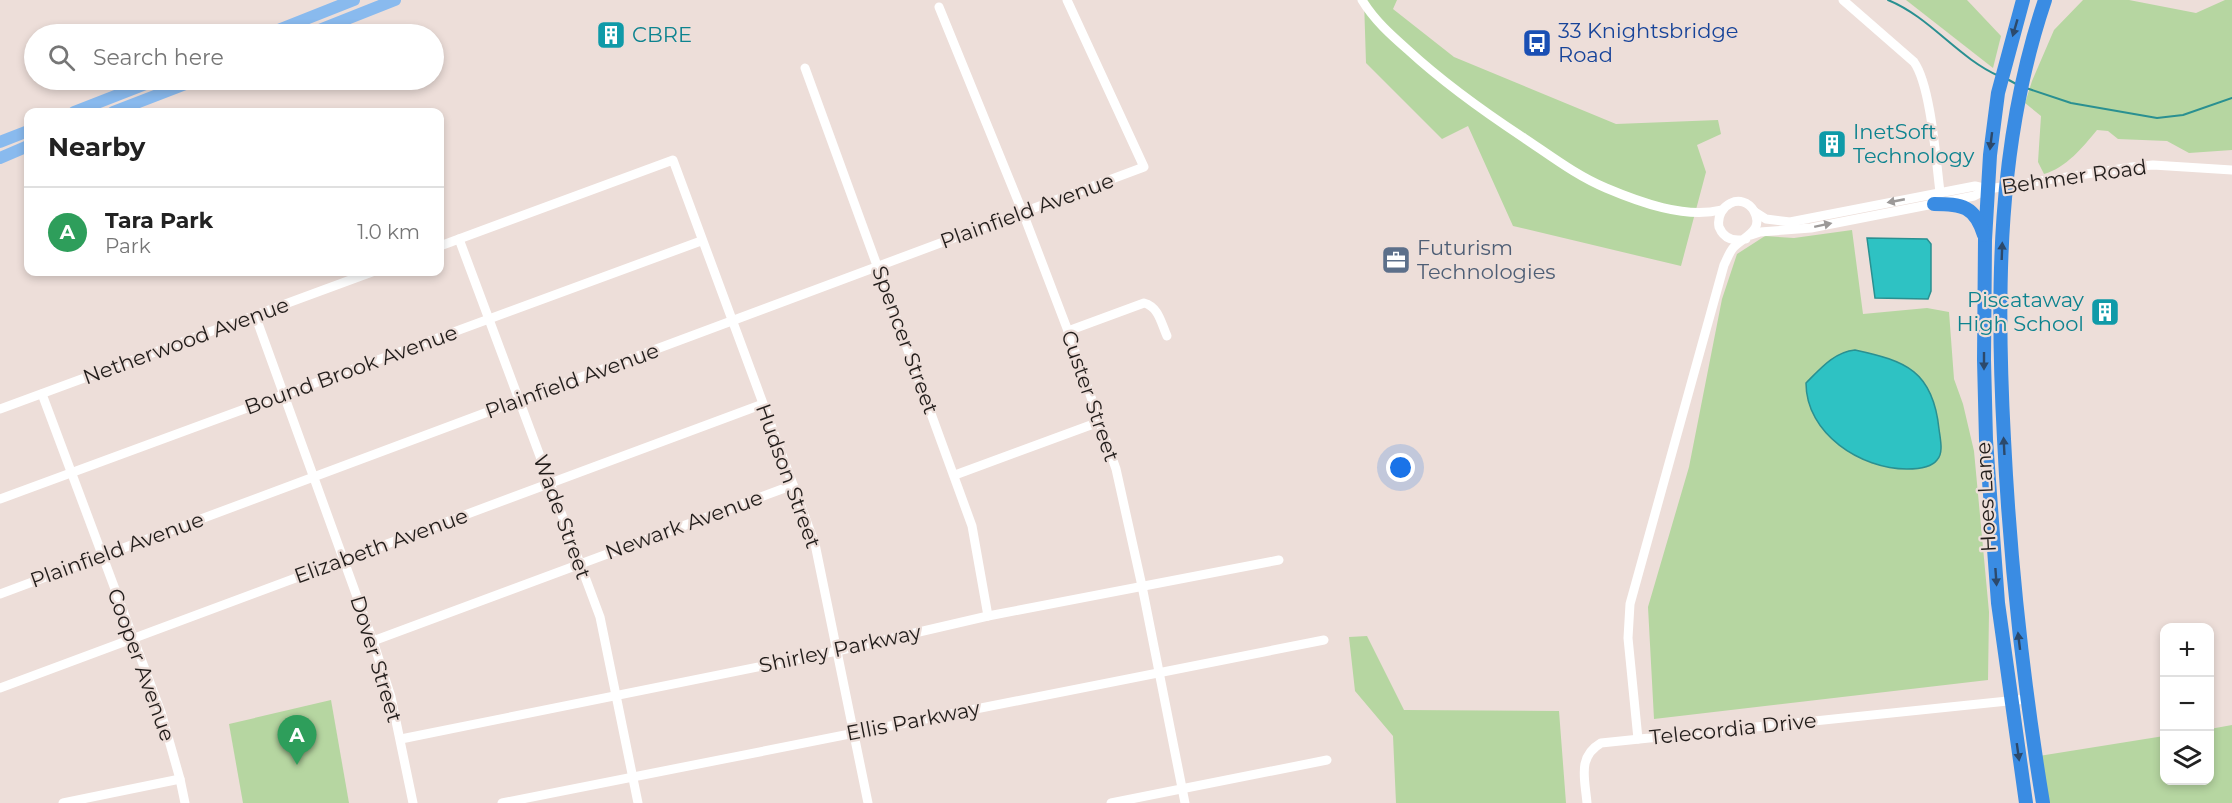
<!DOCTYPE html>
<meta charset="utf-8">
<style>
:root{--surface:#fff;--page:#f6f6f6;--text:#222;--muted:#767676;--line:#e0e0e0;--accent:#2563eb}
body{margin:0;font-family:Montserrat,sans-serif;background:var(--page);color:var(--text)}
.controls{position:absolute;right:18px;bottom:18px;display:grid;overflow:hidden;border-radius:12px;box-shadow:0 3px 9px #0003}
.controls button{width:54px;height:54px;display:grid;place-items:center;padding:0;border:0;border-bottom:2px solid var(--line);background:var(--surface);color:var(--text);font:30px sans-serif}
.you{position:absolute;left:1401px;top:468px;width:21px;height:21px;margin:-15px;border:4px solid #fff;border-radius:50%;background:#1a73e8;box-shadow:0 0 0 9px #1a73e833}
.badge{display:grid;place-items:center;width:39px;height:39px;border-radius:50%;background:var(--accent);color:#fff;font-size:20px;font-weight:700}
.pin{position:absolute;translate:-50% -50px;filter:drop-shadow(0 2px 3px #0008)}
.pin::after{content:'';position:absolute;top:32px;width:21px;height:18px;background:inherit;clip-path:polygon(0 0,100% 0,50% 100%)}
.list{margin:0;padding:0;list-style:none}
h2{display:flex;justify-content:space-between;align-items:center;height:78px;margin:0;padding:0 24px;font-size:26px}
h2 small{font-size:20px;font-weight:400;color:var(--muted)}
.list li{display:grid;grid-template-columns:39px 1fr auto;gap:18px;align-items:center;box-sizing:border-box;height:90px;padding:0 24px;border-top:2px solid var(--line)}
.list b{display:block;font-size:22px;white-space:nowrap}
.list p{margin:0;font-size:20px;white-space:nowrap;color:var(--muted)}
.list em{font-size:20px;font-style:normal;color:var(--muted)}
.icon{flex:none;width:33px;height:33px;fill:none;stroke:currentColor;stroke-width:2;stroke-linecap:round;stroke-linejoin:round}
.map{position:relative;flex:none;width:2232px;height:803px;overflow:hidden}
.search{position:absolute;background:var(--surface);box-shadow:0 3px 9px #0003;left:24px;top:24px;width:420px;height:66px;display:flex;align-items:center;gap:15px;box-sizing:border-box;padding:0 21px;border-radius:33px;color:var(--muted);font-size:22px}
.panel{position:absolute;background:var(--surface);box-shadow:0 3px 9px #0003;left:24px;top:108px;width:420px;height:168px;border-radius:12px}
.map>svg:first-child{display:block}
</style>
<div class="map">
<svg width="2232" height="803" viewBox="0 0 2232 803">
<rect width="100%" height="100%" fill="#edded9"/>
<g fill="#b6d6a1">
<polygon points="1364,0 1397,0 1393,9 1454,57 1616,124 1718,120 1721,134 1697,145 1706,172 1681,266 1513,226 1468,126 1442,139 1366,63"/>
<polygon points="1906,0 1967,0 2001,36 1993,68"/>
<path d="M 2083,0 L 2129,0 L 2196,13 L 2225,0 L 2232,0 L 2232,150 L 2189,153 L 2167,141 L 2118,139 L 2108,131 L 2097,130 C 2083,147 2066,168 2044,174 L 2038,162 L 2041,116 L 2025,103 L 2032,81 L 2054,30 Z"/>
<polygon points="1852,230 1863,314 1927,308 1949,312 1954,379 1963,404 1974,451 1989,612 1988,680 1654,719 1648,607 1689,467 1722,299 1737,254 1765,236 1794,238"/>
<polygon points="1367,636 1404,710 1559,711 1566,803 1396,803 1393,736 1355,691 1349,637"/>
<polygon points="331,700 349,803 243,803 229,724"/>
<polygon points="2232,725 2232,803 2046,803 2039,756 2164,736 2164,780 2210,780 2210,729"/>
</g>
<g fill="#2ec2c3" stroke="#2a9091" stroke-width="1.5">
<polygon points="1867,238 1927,239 1931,244 1931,291 1928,299 1875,298"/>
<path d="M 1855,350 C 1906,361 1933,371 1939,429 C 1940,438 1944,453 1937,460 C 1931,468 1916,469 1907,469 C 1861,469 1806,434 1806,383 C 1820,369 1834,352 1855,350 Z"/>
</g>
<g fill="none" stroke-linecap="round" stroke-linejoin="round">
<g stroke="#2a9091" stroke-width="2">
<path d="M 1888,0 C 1930,17 1958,58 1999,76"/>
<polyline points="2007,79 2018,85"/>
<polyline points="2026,88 2071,103 2157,118 2183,115 2232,98"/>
</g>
<g stroke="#fff" stroke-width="9">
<path d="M 1362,0 C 1374,20 1391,35 1408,50 C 1445,84 1483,111 1524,138 C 1551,156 1577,176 1606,188 C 1639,202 1685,219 1721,210"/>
<path d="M 1843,0 L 1914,62 C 1931,86 1936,161 1940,192"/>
<polyline points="939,7 1023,213 1068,331 1116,469 1142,586 1185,803"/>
<polyline points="805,68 972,526 988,616"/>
<polyline points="1755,212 1766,219 1790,222 1975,186 1988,189"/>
<polyline points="1751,235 1760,232 1811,228 1974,196 1988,189 2132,167 2153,165 2232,170"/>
<polyline points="459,239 600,617 638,803"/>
<polyline points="440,246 673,160 815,544 868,803"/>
<polyline points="255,315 373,641 391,697 413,803"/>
<path d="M 1068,331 L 1144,303 C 1159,307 1161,323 1167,336"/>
<polyline points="42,394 161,712 180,779 185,803"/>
<polyline points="0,409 372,272"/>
<polyline points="955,475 1099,422"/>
<polyline points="0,499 701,241"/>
<polyline points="0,594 1144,167 1067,0"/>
<polyline points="373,641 793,485"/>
<polyline points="0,688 763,404"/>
<polyline points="401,739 837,651 988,616 1279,560"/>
<path d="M 1638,739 L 1628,638 L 1630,604 L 1724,265 C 1727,259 1729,253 1733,248 C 1743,237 1765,231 1754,211 C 1742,191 1715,205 1719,227 C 1724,239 1734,242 1746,239"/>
<polyline points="63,803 180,779"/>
<polyline points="502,803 1324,640"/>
<polyline points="1111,803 1327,760"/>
<path d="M 1587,803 C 1585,779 1577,757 1601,743 L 2027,699"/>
</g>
<g stroke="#89baee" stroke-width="12">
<polyline points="268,34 354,0"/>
<polyline points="309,34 395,0"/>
<polyline points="74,112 156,80"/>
<polyline points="113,112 196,80"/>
<polyline points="0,142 28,131"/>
<polyline points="0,158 28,146"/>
</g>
<g stroke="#3a8ce3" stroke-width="14">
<polyline points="2023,0 1998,93 1990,155 1985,240 1984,360 1986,440 1998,603 2026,803"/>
<path d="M 1934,204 C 1962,204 1975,206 1984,235"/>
<path d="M 2043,803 C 2023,682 2010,561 2004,439 C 1996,291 1997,142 2045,0"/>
</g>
</g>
<defs><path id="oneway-solid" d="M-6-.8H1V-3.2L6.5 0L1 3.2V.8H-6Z" transform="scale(1.5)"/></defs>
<g fill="#2c496b">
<use href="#oneway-solid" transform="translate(2015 28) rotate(106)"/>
<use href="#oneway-solid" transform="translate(1991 141) rotate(97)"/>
<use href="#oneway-solid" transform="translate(2002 251) rotate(-88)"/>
<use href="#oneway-solid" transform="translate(1984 361) rotate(90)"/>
<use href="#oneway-solid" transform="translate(2004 446) rotate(-93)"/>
<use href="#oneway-solid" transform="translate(1996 577) rotate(86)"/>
<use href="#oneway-solid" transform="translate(2019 641) rotate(-97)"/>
<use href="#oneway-solid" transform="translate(2018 752) rotate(82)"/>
</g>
<g fill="#9c9998">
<use href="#oneway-solid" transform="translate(1896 201) rotate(169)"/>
<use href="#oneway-solid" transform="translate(1823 225) rotate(-12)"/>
</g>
<defs>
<g id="building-square" transform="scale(1.5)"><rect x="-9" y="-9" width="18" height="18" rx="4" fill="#0f9aa8" stroke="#edded9"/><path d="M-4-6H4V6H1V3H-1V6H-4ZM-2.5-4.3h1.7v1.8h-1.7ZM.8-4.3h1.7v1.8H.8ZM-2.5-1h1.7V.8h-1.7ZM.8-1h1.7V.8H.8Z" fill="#fff"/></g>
<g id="bus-square" transform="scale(1.5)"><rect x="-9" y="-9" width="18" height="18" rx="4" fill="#1a4fb4" stroke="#edded9"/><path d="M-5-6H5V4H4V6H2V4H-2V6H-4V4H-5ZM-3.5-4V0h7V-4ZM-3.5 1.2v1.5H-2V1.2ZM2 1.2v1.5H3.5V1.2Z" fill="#fff"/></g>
<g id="office-square" transform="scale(1.5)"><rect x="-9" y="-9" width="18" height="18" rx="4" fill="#5c6f8a" stroke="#edded9"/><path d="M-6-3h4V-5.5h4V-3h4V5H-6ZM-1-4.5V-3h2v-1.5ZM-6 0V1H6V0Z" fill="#fff"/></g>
</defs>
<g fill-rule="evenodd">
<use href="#building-square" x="611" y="35"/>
<use href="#bus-square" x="1537" y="43"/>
<use href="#building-square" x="1832" y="144"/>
<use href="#office-square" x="1396" y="260"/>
<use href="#building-square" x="2105" y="312"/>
</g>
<g text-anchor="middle" stroke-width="4.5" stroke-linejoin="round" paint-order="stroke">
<g font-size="21" fill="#164399" stroke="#edded9" text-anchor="start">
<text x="1558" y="38">33 Knightsbridge<tspan x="1558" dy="24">Road</tspan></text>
</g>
<g font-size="21" fill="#0d838f" stroke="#edded9" text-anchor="start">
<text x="632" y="42">CBRE</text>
<text x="1853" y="139">InetSoft<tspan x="1853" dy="24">Technology</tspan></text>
<text x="2084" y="307" text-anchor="end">Piscataway<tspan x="2084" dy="24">High School</tspan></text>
</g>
<g font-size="21" fill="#221d1b" stroke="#edded9">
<text transform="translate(2074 177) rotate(-8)" y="7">Behmer Road</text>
<text transform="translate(1027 211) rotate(-20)" y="7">Plainfield Avenue</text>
<text transform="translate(905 340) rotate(70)" y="7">Spencer Street</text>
<text transform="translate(186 341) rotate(-20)" y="7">Netherwood Avenue</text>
<text transform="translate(351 370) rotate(-20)" y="7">Bound Brook Avenue</text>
<text transform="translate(572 381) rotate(-20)" y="7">Plainfield Avenue</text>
<text transform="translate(1090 396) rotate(71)" y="7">Custer Street</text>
<text transform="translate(788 476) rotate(70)" y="7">Hudson Street</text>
<text transform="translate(1986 497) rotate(-93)" y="7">Hoes Lane</text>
<text transform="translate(562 517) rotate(70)" y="7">Wade Street</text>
<text transform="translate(684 525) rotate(-20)" y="7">Newark Avenue</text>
<text transform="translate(381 546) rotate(-20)" y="7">Elizabeth Avenue</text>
<text transform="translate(117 550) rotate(-20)" y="7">Plainfield Avenue</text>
<text transform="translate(840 649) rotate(-12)" y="7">Shirley Parkway</text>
<text transform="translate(376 659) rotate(73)" y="7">Dover Street</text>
<text transform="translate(141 665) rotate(70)" y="7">Cooper Avenue</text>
<text transform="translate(913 721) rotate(-11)" y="7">Ellis Parkway</text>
<text transform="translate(1733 729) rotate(-6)" y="7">Telecordia Drive</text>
</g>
<g font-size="21" fill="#4e5e75" stroke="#edded9" text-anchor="start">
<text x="1417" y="255">Futurism<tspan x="1417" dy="24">Technologies</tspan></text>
</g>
</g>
</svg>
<div class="controls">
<button>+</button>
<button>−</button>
<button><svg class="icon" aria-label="layers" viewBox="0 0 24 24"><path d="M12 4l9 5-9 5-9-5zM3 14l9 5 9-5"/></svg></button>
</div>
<div class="you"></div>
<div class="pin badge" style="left:297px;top:765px;background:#2e9e5b">A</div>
<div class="search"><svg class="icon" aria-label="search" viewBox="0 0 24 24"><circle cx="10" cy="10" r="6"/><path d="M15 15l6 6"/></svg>Search here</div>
<section class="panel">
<h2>Nearby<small></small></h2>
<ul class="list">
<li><span class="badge" style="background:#2e9e5b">A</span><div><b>Tara Park</b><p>Park</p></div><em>1.0 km</em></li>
</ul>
</section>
</div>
